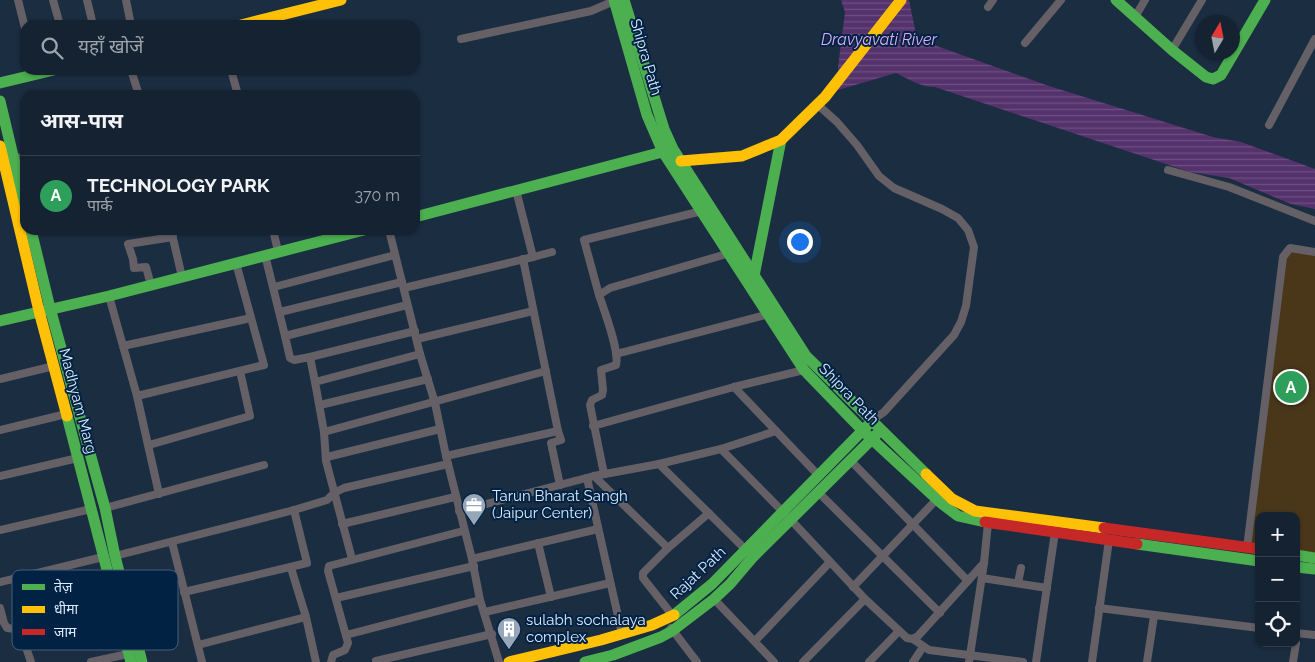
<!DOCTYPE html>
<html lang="hi">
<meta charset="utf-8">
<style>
:root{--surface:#142231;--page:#212f3d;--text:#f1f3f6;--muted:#9da4ab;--line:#333f4d;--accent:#db2777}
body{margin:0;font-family:Raleway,"Noto Sans Devanagari",sans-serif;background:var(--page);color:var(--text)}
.controls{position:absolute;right:15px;bottom:15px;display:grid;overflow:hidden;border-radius:10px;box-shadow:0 1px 4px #0004}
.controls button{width:45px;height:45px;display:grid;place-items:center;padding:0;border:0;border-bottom:1px solid var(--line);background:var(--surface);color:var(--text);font:25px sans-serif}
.compass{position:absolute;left:1195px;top:15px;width:45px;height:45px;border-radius:50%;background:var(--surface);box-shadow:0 1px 4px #0004;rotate:10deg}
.you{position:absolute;left:799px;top:241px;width:18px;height:18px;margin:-12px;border:4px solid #fff;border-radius:50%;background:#1a73e8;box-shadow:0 0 0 8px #1a73e833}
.badge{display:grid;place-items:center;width:32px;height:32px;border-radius:50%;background:var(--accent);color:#fff;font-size:16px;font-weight:700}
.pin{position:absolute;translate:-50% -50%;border:2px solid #fff;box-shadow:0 1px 5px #0006}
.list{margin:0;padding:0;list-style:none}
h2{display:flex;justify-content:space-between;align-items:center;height:65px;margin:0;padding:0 20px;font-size:21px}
h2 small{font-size:16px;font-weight:400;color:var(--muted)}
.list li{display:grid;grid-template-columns:32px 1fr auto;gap:15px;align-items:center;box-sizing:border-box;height:80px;padding:0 20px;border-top:1px solid var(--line)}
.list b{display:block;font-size:19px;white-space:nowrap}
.list p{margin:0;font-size:16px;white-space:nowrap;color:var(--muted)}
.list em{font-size:16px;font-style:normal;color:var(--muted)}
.icon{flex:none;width:28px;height:28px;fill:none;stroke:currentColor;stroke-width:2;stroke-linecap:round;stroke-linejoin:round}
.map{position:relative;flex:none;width:1315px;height:662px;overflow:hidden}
.search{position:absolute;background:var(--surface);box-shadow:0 1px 4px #0004;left:20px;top:20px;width:400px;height:55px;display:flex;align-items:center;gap:12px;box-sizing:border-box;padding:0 18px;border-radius:15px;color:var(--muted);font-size:19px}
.panel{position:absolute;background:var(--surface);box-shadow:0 1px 4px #0004;left:20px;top:90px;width:400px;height:145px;border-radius:15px}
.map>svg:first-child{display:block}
</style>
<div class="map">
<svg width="1315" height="662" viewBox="0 0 1315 662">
<defs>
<pattern id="water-rules" width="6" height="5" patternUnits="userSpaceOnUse" patternTransform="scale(1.25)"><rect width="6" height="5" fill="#55326c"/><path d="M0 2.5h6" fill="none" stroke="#6d5082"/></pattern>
</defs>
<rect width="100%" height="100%" fill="#1a2d41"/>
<polygon fill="#4a371a" points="1290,248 1315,252 1315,558 1296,555 1296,516 1259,516 1259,549 1247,548 1283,257"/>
<path fill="url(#water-rules)" d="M 841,0 L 909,0 L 917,39 L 1049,86 L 1213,137 L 1241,142 L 1315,169 L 1315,209 L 1291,204 L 1229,178 L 1190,172 L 935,87 C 921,87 908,79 896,73 L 838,90 L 838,67 L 845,12 Z"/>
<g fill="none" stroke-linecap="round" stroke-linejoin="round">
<g stroke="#656066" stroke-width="8">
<polyline points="18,0 25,28"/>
<polyline points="53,0 60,25"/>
<polyline points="87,0 93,25"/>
<polyline points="126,0 131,25"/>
<polyline points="988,7 993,0"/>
<polyline points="1135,17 1145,0"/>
<polyline points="461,39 591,11 614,1"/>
<polyline points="1025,43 1061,0"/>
<polyline points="1172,50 1202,0"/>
<polyline points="131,70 138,92 140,95"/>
<polyline points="231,70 238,95"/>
<polyline points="818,105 837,122 857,145 879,176 894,188 942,209 958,218 968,230 974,247 966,306 961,322 954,335 884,412 871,421"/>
<polyline points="1269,125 1315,39"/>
<polyline points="14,159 25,156"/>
<polyline points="1168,170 1229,187 1315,221"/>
<polyline points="171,230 182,277"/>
<polyline points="273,230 278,251"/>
<polyline points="389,230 420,354 435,403 446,456 472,559 480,600 499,662"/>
<polyline points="265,255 285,336"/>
<polyline points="533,257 552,252"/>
<polyline points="151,285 146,267 134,268 133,259 128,244 173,237"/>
<polyline points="274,287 395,255"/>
<polyline points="404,288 533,257 516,190"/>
<polyline points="599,295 584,240 702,211"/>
<polyline points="109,296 137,396 159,494"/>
<polyline points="407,305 285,336 290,358 294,360 310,357 415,331"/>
<polyline points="280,312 402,282"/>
<polyline points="417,339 533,311"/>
<polyline points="123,346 251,318"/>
<polyline points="616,354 769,314"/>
<polyline points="310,357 315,382"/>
<polyline points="0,379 54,366"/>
<polyline points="734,387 819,476"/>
<polyline points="137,396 264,365 236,263"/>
<polyline points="320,405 428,379"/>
<polyline points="593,426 734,387 804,370"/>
<polyline points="0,430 66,414"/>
<polyline points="558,431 561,440 551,443 560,485"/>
<polyline points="324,432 546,371"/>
<polyline points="149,445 250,416 240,371"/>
<polyline points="721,449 791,520 865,599 907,638 913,639 918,636 984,563"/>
<polyline points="446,456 558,431 523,259"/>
<polyline points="327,457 440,429"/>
<polyline points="851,461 968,581"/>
<polyline points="659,464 748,552"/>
<path d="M 604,474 L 590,405 L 592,400 L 602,395 L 603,390 L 601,370 L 616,365 C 620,352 604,310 599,295 L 610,288 L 730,253"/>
<polyline points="0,476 78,458"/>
<polyline points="594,476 668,548"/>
<polyline points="587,478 622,634"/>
<polyline points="819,493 940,613"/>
<polyline points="105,508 264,465"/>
<polyline points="459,511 594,476 659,464 721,449 776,431"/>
<polyline points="342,524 455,497"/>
<polyline points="0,530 91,509"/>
<polyline points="172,542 202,662"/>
<polyline points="538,543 551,597"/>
<polyline points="1247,548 1283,257 1290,248 1315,252"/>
<polyline points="115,556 294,510 327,500 334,493 344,488 448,464"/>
<polyline points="352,559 326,461 324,432 315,382 420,354"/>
<polyline points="472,559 598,529"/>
<polyline points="291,568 306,617 316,662"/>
<polyline points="982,578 1047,588"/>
<polyline points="0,582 103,557"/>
<polyline points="1018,583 1021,568"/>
<polyline points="853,587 937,499"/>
<polyline points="184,592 307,563 294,510"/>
<polyline points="336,598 474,566"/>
<polyline points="714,599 774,662"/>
<polyline points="0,608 4,623 7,628 24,630"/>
<polyline points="1099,608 1259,628"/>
<polyline points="485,612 610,583"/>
<polyline points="673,616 643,578 643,573 668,548 709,513"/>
<polyline points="671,628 697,662"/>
<polyline points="1296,633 1315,635"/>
<polyline points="346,635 480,600"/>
<polyline points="913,639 929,650 1023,662"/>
<polyline points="755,641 830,562"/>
<polyline points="198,645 306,617"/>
<polyline points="376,661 492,634"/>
<path d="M 31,662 C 28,652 20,636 27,627 L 116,606"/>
<polyline points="91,662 128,654"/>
<polyline points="331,662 333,655 345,650 348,643 328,571 329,566 463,531"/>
<polyline points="803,662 865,599"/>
<polyline points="869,662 899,631"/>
<polyline points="913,662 923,647"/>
<polyline points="969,662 984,563 988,523"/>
<polyline points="1036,662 1055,532"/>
<polyline points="1092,662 1109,540"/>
<polyline points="1147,662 1154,616"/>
<polyline points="1293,662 1296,643"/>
</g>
<g stroke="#4caf50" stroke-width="11">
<polyline points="614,0 647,115 663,152 804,370 863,431 941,503 958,516 985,522"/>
<polyline points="624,0 664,129 673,149 806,356 926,474"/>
<polyline points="1116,0 1172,50 1206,77 1213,79 1221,75 1265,0"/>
<polyline points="0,83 54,70"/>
<polyline points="0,101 25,206"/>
<polyline points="415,217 670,150"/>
<polyline points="31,230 50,308 105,508 115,556 142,662"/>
<polyline points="754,276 781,140"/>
<polyline points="0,321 109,296 364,230"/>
<polyline points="67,416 131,662"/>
<polyline points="1137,544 1259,561"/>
<polyline points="1296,555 1315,558"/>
<polyline points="1296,567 1315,569"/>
<polyline points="674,615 712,584 867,426"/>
<polyline points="585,662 613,655 661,637 672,631 714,599 730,584 753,557 876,435"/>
</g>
<g stroke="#ffc107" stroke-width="11">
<polyline points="241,25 341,0"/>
<polyline points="0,146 39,311 67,416"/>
<polyline points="681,161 742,156 781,140 825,97 901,0"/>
<polyline points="926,474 952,499 975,511 1104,528"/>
<polyline points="509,662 601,640 652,625 674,615"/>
</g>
<g stroke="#c62828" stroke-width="11">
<polyline points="985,522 1137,544"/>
<polyline points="1104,528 1259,549"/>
</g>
</g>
<defs>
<g id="office-pin" transform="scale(1.25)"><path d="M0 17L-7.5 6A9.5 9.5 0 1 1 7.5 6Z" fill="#97a7ba" stroke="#022244"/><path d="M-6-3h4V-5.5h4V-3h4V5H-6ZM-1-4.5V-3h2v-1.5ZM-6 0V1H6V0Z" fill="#fff"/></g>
<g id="building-pin" transform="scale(1.25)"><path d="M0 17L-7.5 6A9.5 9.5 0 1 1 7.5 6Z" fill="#97a7ba" stroke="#022244"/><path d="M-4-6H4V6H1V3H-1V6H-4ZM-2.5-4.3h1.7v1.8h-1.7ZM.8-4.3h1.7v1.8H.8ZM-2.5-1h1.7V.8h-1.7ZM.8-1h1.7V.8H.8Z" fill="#fff"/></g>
</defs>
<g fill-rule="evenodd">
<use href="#office-pin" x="474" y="505"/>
<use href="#building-pin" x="509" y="629"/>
</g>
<g text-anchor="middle" stroke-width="4" stroke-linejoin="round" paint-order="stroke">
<g font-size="15" fill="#dae9fb" stroke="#022244">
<text transform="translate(646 57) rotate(74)" y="5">Shipra Path</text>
<text transform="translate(849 394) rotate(46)" y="5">Shipra Path</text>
<text transform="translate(78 401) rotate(75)" y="5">Madhyam Marg</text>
<text transform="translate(698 573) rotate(-43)" y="5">Rajat Path</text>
</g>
<g font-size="15" fill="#dae9fb" stroke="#022244" text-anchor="start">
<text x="492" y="501">Tarun Bharat Sangh<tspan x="492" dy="17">(Jaipur Center)</tspan></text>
<text x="526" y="625">sulabh sochalaya<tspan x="526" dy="17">complex</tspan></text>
</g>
<g font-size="16" font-style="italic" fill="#dcadf6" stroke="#022244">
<text x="879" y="45">Dravyavati River</text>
</g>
</g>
<rect x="12" y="570" width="166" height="80" rx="8" fill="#022244" stroke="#435e7b" stroke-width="1"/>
<rect x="22" y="584" width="23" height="6" fill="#4caf50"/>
<rect x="22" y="606" width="23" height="7" fill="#ffc107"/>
<rect x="22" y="629" width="23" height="6" fill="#c62828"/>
<g font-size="14" fill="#dae9fb">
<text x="54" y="592">तेज़</text>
<text x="54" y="614">धीमा</text>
<text x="54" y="637">जाम</text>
</g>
</svg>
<div class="controls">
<button>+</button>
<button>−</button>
<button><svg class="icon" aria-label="locate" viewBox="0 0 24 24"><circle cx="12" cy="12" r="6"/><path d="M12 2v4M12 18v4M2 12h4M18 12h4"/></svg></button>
</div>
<svg class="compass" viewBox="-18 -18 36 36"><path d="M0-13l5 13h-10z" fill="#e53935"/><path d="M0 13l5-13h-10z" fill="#9da4ab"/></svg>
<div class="you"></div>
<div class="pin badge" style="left:1291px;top:387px;background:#2e9e5b">A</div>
<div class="search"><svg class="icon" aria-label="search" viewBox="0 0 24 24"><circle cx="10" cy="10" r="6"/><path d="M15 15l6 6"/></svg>यहाँ खोजें</div>
<section class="panel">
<h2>आस-पास<small></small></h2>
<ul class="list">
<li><span class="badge" style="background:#2e9e5b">A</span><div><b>TECHNOLOGY PARK</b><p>पार्क</p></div><em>370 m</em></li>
</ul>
</section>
</div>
